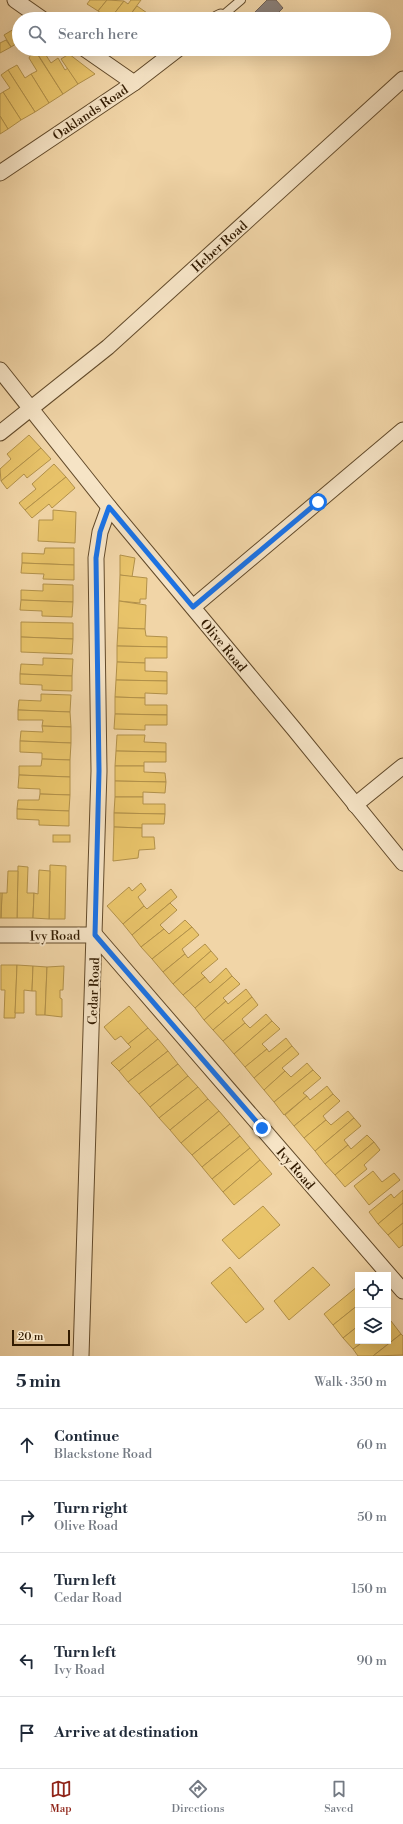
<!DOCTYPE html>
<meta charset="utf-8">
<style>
:root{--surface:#fff;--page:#f2f2f3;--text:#1f2937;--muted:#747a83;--line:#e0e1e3;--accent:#8f2418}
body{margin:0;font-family:"Libre Bodoni",serif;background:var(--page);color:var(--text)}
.controls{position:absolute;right:12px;bottom:12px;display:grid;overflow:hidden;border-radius:0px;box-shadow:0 4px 16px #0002}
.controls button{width:36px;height:36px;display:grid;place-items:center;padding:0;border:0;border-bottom:1px solid var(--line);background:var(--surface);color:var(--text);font:20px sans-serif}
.scale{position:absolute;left:12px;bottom:10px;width:58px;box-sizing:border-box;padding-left:4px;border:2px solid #321b01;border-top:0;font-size:11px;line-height:14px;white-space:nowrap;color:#321b01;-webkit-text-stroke:3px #f6e4c6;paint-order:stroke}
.stop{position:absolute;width:12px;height:12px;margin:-9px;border:3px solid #1a73e8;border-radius:50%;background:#fff}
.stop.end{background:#1a73e8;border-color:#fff;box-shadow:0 1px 4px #0008}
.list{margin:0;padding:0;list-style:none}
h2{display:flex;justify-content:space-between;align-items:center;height:52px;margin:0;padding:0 16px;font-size:17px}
h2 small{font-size:13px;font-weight:400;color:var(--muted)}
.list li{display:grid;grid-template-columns:26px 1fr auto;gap:12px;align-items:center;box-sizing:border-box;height:72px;padding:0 16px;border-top:1px solid var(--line)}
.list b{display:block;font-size:15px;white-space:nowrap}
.list p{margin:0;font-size:13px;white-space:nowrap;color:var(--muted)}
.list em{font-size:13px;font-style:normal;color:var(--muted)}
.icon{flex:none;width:22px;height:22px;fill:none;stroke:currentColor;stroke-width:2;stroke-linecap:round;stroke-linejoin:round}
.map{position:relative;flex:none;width:403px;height:1356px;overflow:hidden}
.search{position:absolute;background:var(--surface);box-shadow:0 4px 16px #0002;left:12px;right:12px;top:12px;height:44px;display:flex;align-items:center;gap:10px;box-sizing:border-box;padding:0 14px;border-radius:22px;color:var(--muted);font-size:15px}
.sheet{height:412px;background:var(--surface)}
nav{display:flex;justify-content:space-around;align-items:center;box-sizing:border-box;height:56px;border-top:1px solid var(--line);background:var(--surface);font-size:11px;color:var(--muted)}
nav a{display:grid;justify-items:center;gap:2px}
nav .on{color:var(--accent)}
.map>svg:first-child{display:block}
</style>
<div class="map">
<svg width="403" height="1356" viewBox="0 0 403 1356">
<rect width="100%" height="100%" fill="#f1d5a7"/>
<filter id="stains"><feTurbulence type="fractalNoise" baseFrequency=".005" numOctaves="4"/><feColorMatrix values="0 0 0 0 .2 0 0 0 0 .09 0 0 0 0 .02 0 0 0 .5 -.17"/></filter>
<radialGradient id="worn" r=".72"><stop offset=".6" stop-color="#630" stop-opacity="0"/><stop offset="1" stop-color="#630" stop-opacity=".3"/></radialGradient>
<g fill="#e9c46a" stroke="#b2914a">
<polygon points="90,0 107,0 98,11 87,4"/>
<polygon points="107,0 124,1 110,19 98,11"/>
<polygon points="131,0 141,0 127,19 110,19 124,1 128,4"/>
<polygon points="137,6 150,15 148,19 127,19"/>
<polygon points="19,26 19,42 11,47 4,35"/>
<polygon points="6,40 11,47 0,53 0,43"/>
<polygon points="27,49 34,49 63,94 49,103 31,74 37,71 29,58 31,54"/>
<polygon points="42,49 51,63 58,58 65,70 68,68 78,84 63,94 37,53"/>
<polygon points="69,54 95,74 78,84 61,59"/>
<polygon points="17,65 25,78 31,74 49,103 35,112 8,70"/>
<polygon points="8,70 35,112 21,120 3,92 10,88 1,75"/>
<polygon points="3,92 21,120 8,129 0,116 0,94"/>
<polygon points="0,116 8,129 0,134"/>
<polygon points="29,435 41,448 1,481 0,469 11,459 7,454"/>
<polygon points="41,448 51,459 27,478 24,474 7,489 1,481"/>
<polygon points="54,464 66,477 25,510 19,503 36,489 32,484"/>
<polygon points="66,477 75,488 52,508 49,504 32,518 25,510"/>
<polygon points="53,510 76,512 75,543 38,541 39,520 53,520"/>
<polygon points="45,548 74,548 74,565 22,563 22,553 44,554"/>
<polygon points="120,555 135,558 132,577 120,575"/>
<polygon points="22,563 74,565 74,580 43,579 44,574 21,573"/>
<polygon points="120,575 147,578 146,599 140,599 140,603 119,601"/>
<polygon points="43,584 73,585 73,602 21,600 21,590 43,591"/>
<polygon points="21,600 73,602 72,617 42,616 42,611 20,610"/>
<polygon points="119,601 146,605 145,629 118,628"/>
<polygon points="21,622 73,623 73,639 21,637"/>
<polygon points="118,628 145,629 146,636 167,637 167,647 117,646"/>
<polygon points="21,637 73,639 72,654 21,652"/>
<polygon points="117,646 167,647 167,658 145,658 145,663 117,662"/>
<polygon points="43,658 73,659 72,676 20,674 21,664 43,665"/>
<polygon points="117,662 145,663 145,671 167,672 167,681 116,680"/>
<polygon points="20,674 72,676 72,691 42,690 42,685 20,684"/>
<polygon points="116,680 167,681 167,694 145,693 145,698 115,697"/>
<polygon points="41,694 71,695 70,712 18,710 19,700 41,701"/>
<polygon points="115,697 145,698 145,705 167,705 167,715 115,714"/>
<polygon points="18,710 70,712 71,727 42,726 43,720 18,720"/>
<polygon points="115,714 167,715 167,725 145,725 145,730 114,729"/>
<polygon points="42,726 71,727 71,743 20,741 21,731 43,732"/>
<polygon points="117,735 145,735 144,742 166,743 166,752 116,751"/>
<polygon points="20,741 71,743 70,760 42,759 42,753 20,752"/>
<polygon points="116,751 166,752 166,762 144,762 144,766 115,766"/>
<polygon points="42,759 70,760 70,777 19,775 19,766 41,766"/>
<polygon points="115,766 144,766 144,772 165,773 166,782 115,781"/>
<polygon points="19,775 70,777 70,795 40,794 40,789 18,788"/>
<polygon points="115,781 166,782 165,793 143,792 143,797 115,797"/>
<polygon points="40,794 70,795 69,811 17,809 18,800 39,800"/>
<polygon points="115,797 143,797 143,804 165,804 165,814 114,813"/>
<polygon points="17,809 69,811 69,826 39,825 39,820 17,819"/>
<polygon points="114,813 165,814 164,824 142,824 142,828 114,827"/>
<polygon points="114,827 142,828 142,837 154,837 155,849 139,850 138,858 113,861"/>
<rect x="53" y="835" width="17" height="7"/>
<polygon points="50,865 66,866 65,919 49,919"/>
<polygon points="18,866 28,867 27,893 34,893 33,918 17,918"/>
<polygon points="39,870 50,871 49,919 33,918 34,893 38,894"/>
<polygon points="8,871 18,871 17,918 1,918 2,893 7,893"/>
<polygon points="141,883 146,890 138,897 144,906 123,924 107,906 129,887 132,891"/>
<polygon points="171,889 177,897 132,935 123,924 144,906 147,909"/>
<polygon points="0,893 2,893 1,918 0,918"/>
<polygon points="170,903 177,910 160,925 164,929 141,947 132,935"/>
<polygon points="185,920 192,927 152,959 141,947 164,929 169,934"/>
<polygon points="192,927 199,935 182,949 185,954 163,972 152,959"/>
<polygon points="205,944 211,951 173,984 163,972 185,954 188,958"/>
<polygon points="211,951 218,959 201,973 205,977 183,995 173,984"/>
<polygon points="1,965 17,965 15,1018 4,1018 5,990 1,990"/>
<polygon points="17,965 33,966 32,991 24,990 24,1013 15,1013"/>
<polygon points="33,966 47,967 45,1015 36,1015 36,991 32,991"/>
<polygon points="64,966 63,990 60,990 60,998 62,999 62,1017 45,1015 47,967"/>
<polygon points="226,968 232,976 195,1008 183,995 205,977 210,983"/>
<polygon points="232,976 240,984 223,998 226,1001 204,1020 195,1008"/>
<polygon points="246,989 252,997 213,1030 204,1020 226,1001 228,1004"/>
<polygon points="252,997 258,1005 242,1019 245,1023 223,1041 213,1030"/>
<polygon points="129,1006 148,1028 128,1044 121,1036 115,1040 104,1027"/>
<polygon points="266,1014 272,1021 234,1054 223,1041 245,1023 250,1028"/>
<polygon points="272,1021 280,1029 262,1044 267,1049 245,1067 234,1054"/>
<polygon points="148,1028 158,1039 119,1071 111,1063 131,1047 128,1044"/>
<polygon points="286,1038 292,1046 254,1078 245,1067 267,1049 269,1052"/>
<polygon points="158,1039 168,1051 128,1082 119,1071"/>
<polygon points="292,1046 299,1054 282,1068 285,1071 264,1090 254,1078"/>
<polygon points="168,1051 178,1064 139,1094 128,1082"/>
<polygon points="307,1063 313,1070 274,1102 264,1090 285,1071 291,1077"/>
<polygon points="178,1064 188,1076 150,1107 139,1094"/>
<polygon points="313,1070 321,1078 303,1093 307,1096 284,1115 274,1102"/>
<polygon points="188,1076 198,1087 159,1118 150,1107"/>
<polygon points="327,1086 333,1094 294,1126 285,1115 307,1096 310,1100"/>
<polygon points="198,1087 208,1099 170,1130 159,1118"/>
<polygon points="333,1094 340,1101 323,1116 326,1120 304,1138 294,1126"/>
<polygon points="208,1099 219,1111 181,1143 170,1130"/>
<polygon points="219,1111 230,1124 192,1155 181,1143"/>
<polygon points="348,1111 354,1118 315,1151 304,1138 326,1120 331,1125"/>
<polygon points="354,1118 361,1126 344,1140 348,1145 325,1164 315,1151"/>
<polygon points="230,1124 240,1136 202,1167 192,1155"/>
<polygon points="367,1135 374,1142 335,1175 325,1164 348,1145 351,1149"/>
<polygon points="240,1136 250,1148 212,1179 202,1167"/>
<polygon points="374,1142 380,1150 364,1165 367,1169 345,1187 335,1175"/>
<polygon points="250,1148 260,1160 223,1192 212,1179"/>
<polygon points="260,1160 272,1174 234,1205 223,1192"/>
<polygon points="373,1171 382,1182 394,1173 400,1180 369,1205 354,1186"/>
<polygon points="403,1190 403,1203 378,1224 369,1212 391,1194 394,1198"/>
<polygon points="403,1203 403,1223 388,1235 378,1224"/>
<polygon points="263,1206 280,1225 239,1259 222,1240"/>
<polygon points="403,1223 403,1245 399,1248 388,1235"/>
<polygon points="230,1267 264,1309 246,1323 211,1283"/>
<polygon points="313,1267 330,1285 289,1320 274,1301"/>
<polygon points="358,1286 358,1305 333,1325 324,1314"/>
<polygon points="358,1305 358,1326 343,1338 333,1325"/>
<polygon points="391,1321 401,1334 373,1356 358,1356 353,1349 364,1341 388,1341 388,1323"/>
<polygon points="358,1326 358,1341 364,1341 353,1349 343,1338"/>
<polygon points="401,1334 403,1336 403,1355 373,1356"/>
</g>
<polygon fill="#8a817c" stroke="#706257" points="267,0 276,0 283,8 272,19 248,19"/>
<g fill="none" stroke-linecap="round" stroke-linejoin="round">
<g stroke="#624a2a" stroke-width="10">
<polyline id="lane" points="221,17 241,0"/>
</g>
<g stroke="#624a2a" stroke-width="17">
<g id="street">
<polyline points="15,0 42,19"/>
<polyline points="217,19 221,17"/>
<polyline points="85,49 134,83"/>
<polyline points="0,173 134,83 178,49"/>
<polyline points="0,370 109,507 294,729 403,863"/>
<polyline points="0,433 108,347 403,79"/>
<polyline points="193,607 403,430"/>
<polyline points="355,805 403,766"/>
<polyline points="0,935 95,935 403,1291"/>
<polyline points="81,1356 99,771 96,558 100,532 109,507"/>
</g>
</g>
<use href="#lane" stroke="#f6e4c6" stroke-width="8"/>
<use href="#street" stroke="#f6e4c6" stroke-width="15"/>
</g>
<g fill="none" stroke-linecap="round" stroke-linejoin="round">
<polyline stroke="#1a73e8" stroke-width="5" points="262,1128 95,935 99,771 96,558 100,532 109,507 193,607 318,502"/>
</g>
<g text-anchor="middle" stroke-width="4" stroke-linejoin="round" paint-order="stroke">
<g font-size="13" fill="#321b01" stroke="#f6e4c6">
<text transform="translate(90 112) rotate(-34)" y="5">Oaklands Road</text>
<text transform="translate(219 246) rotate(-42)" y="5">Heber Road</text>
<text transform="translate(224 645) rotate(50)" y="5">Olive Road</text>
<text transform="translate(55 935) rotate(-1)" y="5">Ivy Road</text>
<text transform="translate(93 991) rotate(-88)" y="5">Cedar Road</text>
<text transform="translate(296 1168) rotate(49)" y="5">Ivy Road</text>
</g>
</g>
<rect width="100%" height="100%" filter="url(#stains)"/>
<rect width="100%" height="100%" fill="url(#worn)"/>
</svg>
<div class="controls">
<button><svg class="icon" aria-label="locate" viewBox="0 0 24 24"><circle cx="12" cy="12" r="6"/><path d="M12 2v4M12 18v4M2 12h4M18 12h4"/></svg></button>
<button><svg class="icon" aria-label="layers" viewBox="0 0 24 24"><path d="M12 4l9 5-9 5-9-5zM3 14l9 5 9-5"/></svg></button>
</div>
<div class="scale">20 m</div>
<div class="stop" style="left:318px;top:502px"></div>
<div class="stop end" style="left:262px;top:1128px"></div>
<div class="search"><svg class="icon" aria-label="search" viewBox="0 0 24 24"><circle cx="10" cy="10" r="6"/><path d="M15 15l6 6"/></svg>Search here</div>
</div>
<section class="sheet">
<h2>5 min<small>Walk · 350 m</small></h2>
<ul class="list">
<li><svg class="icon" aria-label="ahead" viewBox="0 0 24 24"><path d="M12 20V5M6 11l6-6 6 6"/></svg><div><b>Continue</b><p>Blackstone Road</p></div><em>60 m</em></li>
<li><svg class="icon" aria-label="right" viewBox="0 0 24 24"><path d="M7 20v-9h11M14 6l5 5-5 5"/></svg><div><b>Turn right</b><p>Olive Road</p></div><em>50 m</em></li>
<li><svg class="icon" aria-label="left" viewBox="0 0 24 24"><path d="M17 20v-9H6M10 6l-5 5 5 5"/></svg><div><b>Turn left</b><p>Cedar Road</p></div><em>150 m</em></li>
<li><svg class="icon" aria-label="left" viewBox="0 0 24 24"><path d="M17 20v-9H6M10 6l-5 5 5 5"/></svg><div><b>Turn left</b><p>Ivy Road</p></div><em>90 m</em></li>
<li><svg class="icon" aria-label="arrive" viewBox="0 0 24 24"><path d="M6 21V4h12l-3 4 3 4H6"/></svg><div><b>Arrive at destination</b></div></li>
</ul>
</section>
<nav>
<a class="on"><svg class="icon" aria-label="map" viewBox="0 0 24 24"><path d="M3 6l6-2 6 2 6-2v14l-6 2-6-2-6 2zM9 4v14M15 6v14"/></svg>Map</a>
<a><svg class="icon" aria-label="directions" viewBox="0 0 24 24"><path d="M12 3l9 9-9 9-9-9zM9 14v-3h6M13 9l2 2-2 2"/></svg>Directions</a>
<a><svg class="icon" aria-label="saved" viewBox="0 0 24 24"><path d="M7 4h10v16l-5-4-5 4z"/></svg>Saved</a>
</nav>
